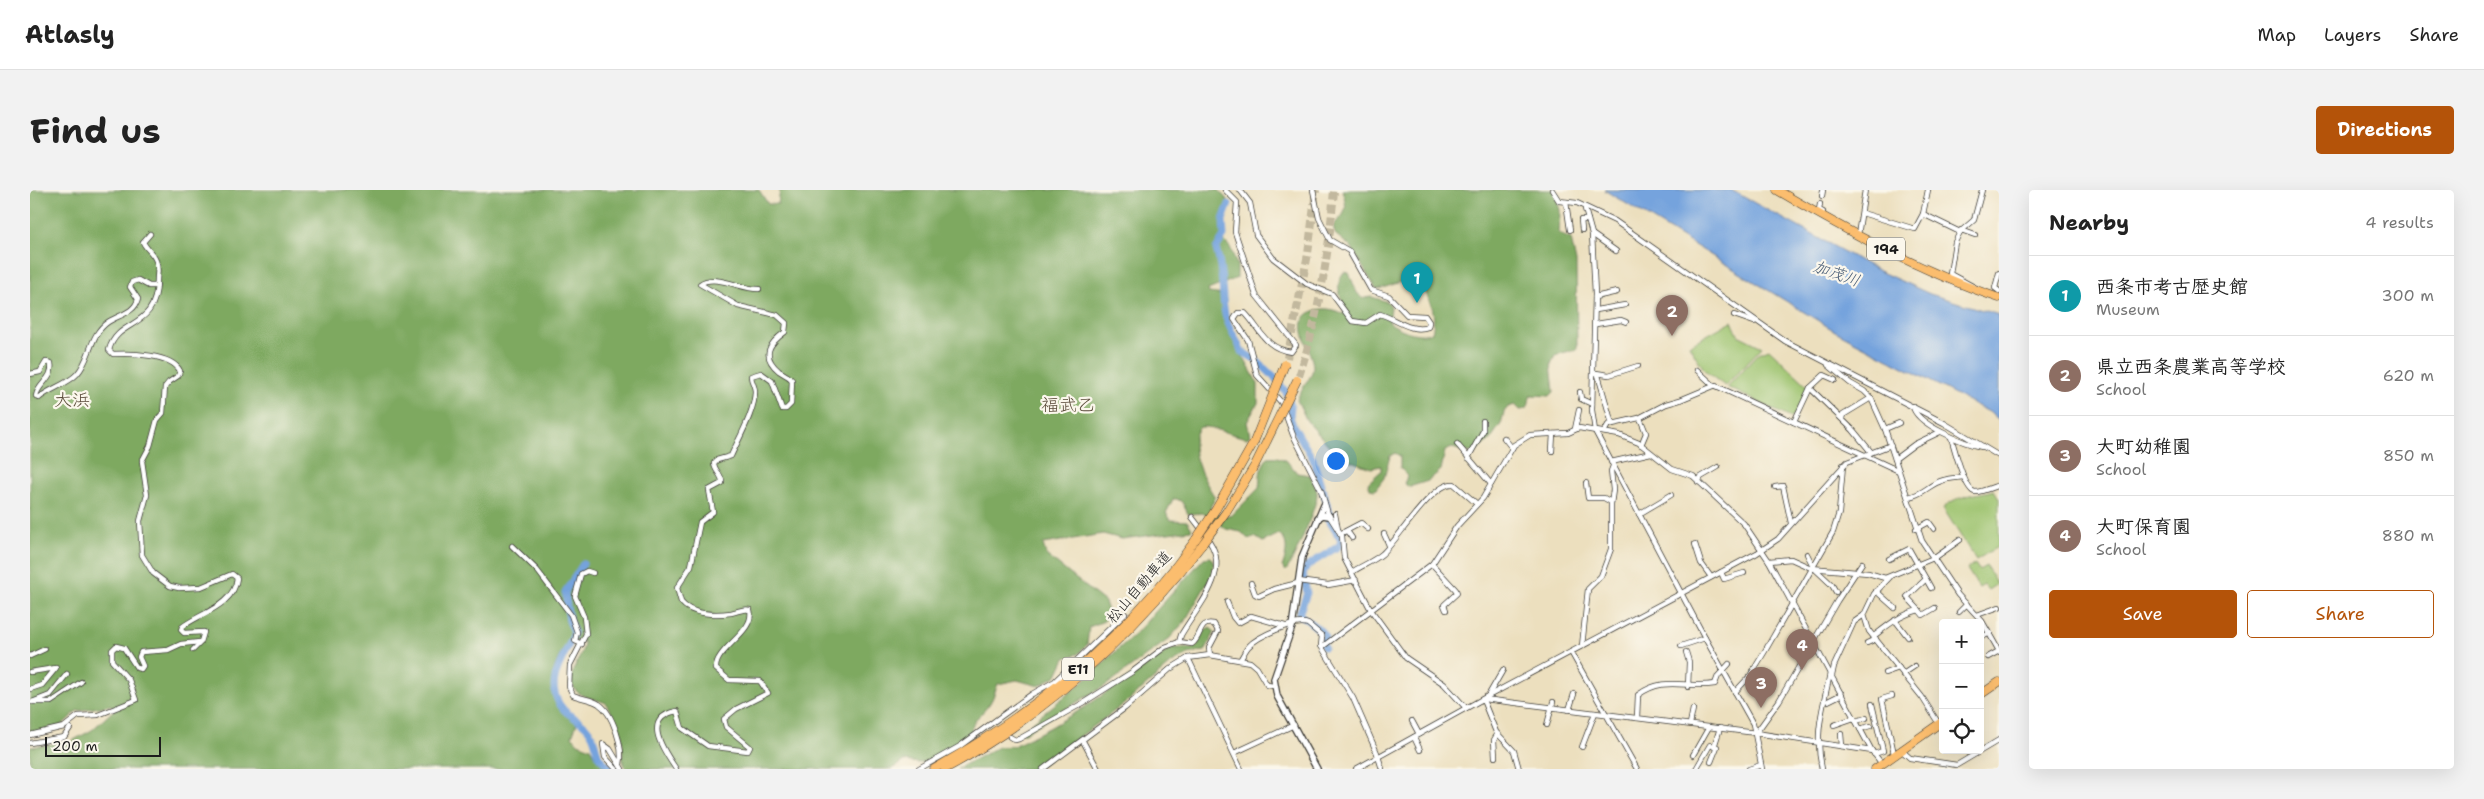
<!DOCTYPE html>
<meta charset="utf-8">
<style>
:root{--surface:#fff;--page:#f2f2f2;--text:#222;--muted:#767676;--line:#e0e0e0;--accent:#b45309}
body{margin:0;font-family:"Shantell Sans","Klee One",sans-serif;background:var(--page);color:var(--text)}
.controls{position:absolute;right:15px;bottom:15px;display:grid;overflow:hidden;border-radius:5px;box-shadow:0 5px 20px #0002}
.controls button{width:45px;height:45px;display:grid;place-items:center;padding:0;border:0;border-bottom:1px solid var(--line);background:var(--surface);color:var(--text);font:25px sans-serif}
.scale{position:absolute;left:15px;bottom:12px;width:116px;box-sizing:border-box;padding-left:5px;border:2px solid #1c1c1c;border-top:0;font-size:14px;line-height:18px;white-space:nowrap;color:#1c1c1c;-webkit-text-stroke:4px #fbf7ec;paint-order:stroke}
.you{position:absolute;left:1305px;top:270px;width:18px;height:18px;margin:-12px;border:4px solid #fff;border-radius:50%;background:#1a73e8;box-shadow:0 0 0 8px #1a73e833}
.badge{display:grid;place-items:center;width:32px;height:32px;border-radius:50%;background:var(--accent);color:#fff;font-size:16px;font-weight:700}
.pin{position:absolute;translate:-50% -41px;filter:drop-shadow(0 1px 2px #0008)}
.pin::after{content:'';position:absolute;top:26px;width:18px;height:15px;background:inherit;clip-path:polygon(0 0,100% 0,50% 100%)}
.list{margin:0;padding:0;list-style:none}
h2{display:flex;justify-content:space-between;align-items:center;height:65px;margin:0;padding:0 20px;font-size:21px}
h2 small{font-size:16px;font-weight:400;color:var(--muted)}
.list li{display:grid;grid-template-columns:32px 1fr auto;gap:15px;align-items:center;box-sizing:border-box;height:80px;padding:0 20px;border-top:1px solid var(--line)}
.list b{display:block;font-size:19px;white-space:nowrap}
.list p{margin:0;font-size:16px;white-space:nowrap;color:var(--muted)}
.list em{font-size:16px;font-style:normal;color:var(--muted)}
.actions{display:flex;gap:10px;padding:15px 20px}
.actions a{flex:1;padding:11px 0;border:1px solid var(--accent);border-radius:5px;text-align:center;font-size:18px;color:var(--accent)}
.actions .main{background:var(--accent);color:#fff}
.icon{flex:none;width:28px;height:28px;fill:none;stroke:currentColor;stroke-width:2;stroke-linecap:round;stroke-linejoin:round}
.map{position:relative;flex:none;width:1969px;height:579px;overflow:hidden;border-radius:5px}
header{display:flex;align-items:center;gap:30px;box-sizing:border-box;height:70px;padding:0 25px;background:var(--surface);border-bottom:1px solid var(--line)}
header strong{font-size:24px}
nav{display:flex;gap:28px;margin-inline-start:auto;font-size:18px}
.intro{display:flex;align-items:center;justify-content:space-between;box-sizing:border-box;height:120px;padding:0 30px}
h1{margin:0;font-size:35px}
.button{padding:12px 22px;border-radius:5px;background:var(--accent);color:#fff;font-size:18px;font-weight:700}
main{display:flex;gap:30px;padding:0 30px}
aside{flex:1;background:var(--surface);border-radius:5px;box-shadow:0 5px 20px #0002}
.map>svg:first-child{display:block}
</style>
<header>
<strong>Atlasly</strong>
<nav><a>Map</a><a>Layers</a><a>Share</a></nav>
</header>
<div class="intro"><h1>Find us</h1><a class="button">Directions</a></div>
<main>
<div class="map">
<svg width="1969" height="579" viewBox="0 0 1969 579">
<rect width="100%" height="100%" fill="#fbf7ec"/>
<filter id="ink" filterUnits="userSpaceOnUse"><feTurbulence type="fractalNoise" baseFrequency=".02" numOctaves="2"/><feDisplacementMap in="SourceGraphic" scale="10" xChannelSelector="R" yChannelSelector="G"/><feConvolveMatrix kernelMatrix="1 2 1 2 8 2 1 2 1" color-interpolation-filters="sRGB"/></filter>
<filter id="wash" filterUnits="userSpaceOnUse"><feTurbulence type="fractalNoise" baseFrequency=".0096" numOctaves="4" result="noise"/><feDisplacementMap in="SourceGraphic" scale="20" xChannelSelector="R" yChannelSelector="G"/><feGaussianBlur stdDeviation="1.12" result="paint"/><feColorMatrix in="noise" values="0 0 0 0 0 0 0 0 0 0 0 0 0 0 0 0 0 1.4 0 .05"/><feComposite in="paint" operator="in"/></filter>
<g filter="url(#wash)">
<rect width="100%" height="100%" fill="#ecdfbe"/>
<g fill="#9dc36e" stroke="#5c7045">
<polygon points="1702,131 1708,145 1732,157 1695,196 1675,181 1659,155"/>
<polygon points="1739,159 1778,196 1766,223 1761,228 1697,197 1729,163"/>
<path d="M 1964,300 L 1969,308 L 1969,356 L 1946,370 L 1913,318 C 1926,305 1946,305 1964,300 Z"/>
<polygon points="1945,374 1949,380 1956,376 1967,394 1958,400 1954,395 1949,398 1937,379"/>
</g>
<g fill="#7ea961" stroke="#4d623e">
<path d="M 0,0 L 729,0 L 738,14 L 748,14 L 750,0 L 1189,0 L 1198,11 L 1198,18 L 1191,28 L 1191,34 L 1194,51 L 1200,57 L 1207,75 L 1207,88 L 1178,100 L 1179,103 L 1195,105 L 1196,111 L 1193,120 L 1197,137 L 1228,194 L 1228,213 L 1217,232 L 1220,246 L 1216,248 L 1177,237 L 1170,237 C 1154,255 1174,291 1185,307 L 1180,318 L 1188,325 L 1201,326 L 1229,298 C 1231,283 1228,281 1238,267 C 1252,265 1259,272 1267,283 L 1280,285 C 1282,290 1287,298 1287,304 C 1287,316 1264,370 1256,381 L 1252,377 C 1256,366 1260,352 1249,344 L 1233,352 L 1225,347 L 1218,349 L 1211,342 L 1196,339 L 1174,323 L 1158,324 L 1152,312 L 1147,309 L 1143,309 L 1136,323 L 1141,330 L 1157,331 L 1162,339 L 1161,340 L 1092,349 L 1073,344 L 1013,354 L 1016,365 L 1075,412 L 1079,424 L 1074,431 L 1059,437 L 1057,455 L 1048,464 L 1035,468 L 1027,485 L 1009,496 L 987,490 L 968,494 C 965,500 964,507 960,513 C 953,524 942,529 941,542 L 936,547 L 898,571 L 889,573 L 874,571 L 862,579 L 596,579 L 593,571 L 592,544 L 576,513 C 567,509 558,509 550,504 C 529,491 554,467 554,452 L 549,450 C 544,453 536,456 533,461 C 524,473 518,496 525,510 C 530,519 539,526 547,533 L 542,546 L 548,553 L 561,558 L 569,572 L 580,579 L 0,579 L 0,557 L 40,552 L 62,540 L 85,519 L 81,515 L 47,521 L 32,535 L 0,544 Z"/>
<path d="M 1312,0 L 1524,0 L 1530,20 L 1529,44 L 1541,49 L 1546,72 L 1547,159 L 1525,165 L 1521,174 L 1524,202 L 1520,206 L 1501,205 C 1497,213 1502,219 1490,220 L 1485,215 L 1478,217 L 1474,222 L 1471,234 L 1459,251 L 1442,263 L 1422,258 L 1415,261 L 1411,280 L 1398,291 L 1379,297 L 1374,293 L 1378,286 L 1370,278 L 1370,266 L 1365,263 L 1360,266 L 1354,288 L 1345,300 L 1340,299 L 1338,293 L 1351,281 L 1351,276 L 1341,278 L 1312,268 L 1309,265 L 1312,258 L 1310,256 L 1300,257 L 1277,231 L 1267,210 C 1270,199 1284,186 1283,176 C 1282,160 1259,129 1284,121 C 1294,117 1304,119 1313,124 L 1317,121 C 1310,107 1304,95 1314,82 L 1319,83 L 1327,103 L 1333,108 L 1342,107 L 1358,112 L 1361,117 L 1359,132 C 1370,140 1389,148 1402,142 C 1405,132 1404,116 1398,108 C 1396,104 1395,98 1393,94 C 1386,82 1354,100 1346,99 L 1321,57 L 1305,44 L 1303,35 C 1317,23 1318,19 1312,0 Z"/>
<polygon points="1181,367 1184,375 1182,385 1155,431 1139,449 1078,494 993,544 989,543 1049,495 1106,443 1174,368"/>
<polygon points="1180,438 1185,442 1175,461 1160,463 1142,473 1098,511 1006,579 927,579 968,557 984,556 1021,537 1055,517 1142,458 1163,458 1167,456 1173,442"/>
</g>
<polygon fill="#74a3dd" stroke="#48607c" points="1574,0 1701,0 1849,81 1900,104 1969,125 1969,231 1959,222 1805,141"/>
<g fill="none" stroke-linecap="round" stroke-linejoin="round">
<g stroke="#74a3dd" stroke-width="7">
<path d="M 1199,14 L 1193,30 L 1194,46 L 1186,59 C 1194,82 1191,102 1195,125 C 1198,137 1207,149 1211,161 L 1226,170 L 1245,188 L 1256,202 L 1261,216 L 1260,227 L 1264,237 L 1283,269 L 1300,323 L 1299,331 L 1311,350 L 1309,356 L 1277,376 L 1273,384 L 1277,403 L 1269,424 L 1291,441 L 1295,447 L 1292,452 L 1294,457"/>
<path d="M 553,374 L 535,402 L 539,431 L 544,442 C 536,468 510,493 534,520 C 541,527 552,531 558,539 C 566,548 565,557 569,567 C 572,572 580,576 584,579"/>
</g>
</g>
</g>
<g filter="url(#ink)">
<g fill="none" stroke-linecap="round" stroke-linejoin="round">
<g stroke="#c2b89e" stroke-width="8" stroke-dasharray="8 4" stroke-linecap="butt">
<polyline points="1257,168 1278,64 1286,0"/>
<path d="M 1269,186 C 1289,125 1299,63 1304,0"/>
</g>
<g stroke="#3b3934" stroke-width="6">
<g id="minor">
<path d="M 1195,0 L 1207,12 L 1205,42 L 1226,105 L 1266,155 L 1261,162 C 1234,158 1230,138 1215,123 L 1208,123 L 1204,129 L 1218,150 L 1227,185 L 1251,212 L 1263,245 L 1291,300 L 1298,324 L 1312,346 L 1314,368 L 1341,420 L 1376,468 L 1414,494 L 1436,518"/>
<path d="M 1210,0 L 1220,13 L 1226,45 L 1243,68 L 1277,94 L 1302,104 L 1322,131 L 1336,133 L 1350,124 C 1366,129 1381,143 1398,137 L 1399,132 L 1395,126 L 1377,125 L 1359,106 L 1341,100 L 1319,61 L 1300,50 L 1289,28 L 1283,0"/>
<polyline points="1522,0 1529,11 1547,13 1585,31 1755,151 1914,233 1969,266"/>
<polyline points="1792,6 1793,0"/>
<polyline points="1536,12 1540,40"/>
<polyline points="1790,14 1789,20 1793,22"/>
<polyline points="1555,19 1562,44 1565,104 1562,220 1565,241 1675,448 1723,534 1732,579"/>
<polyline points="1832,23 1885,39 1893,24 1898,0"/>
<polyline points="1893,24 1930,42"/>
<polyline points="1552,40 1551,30 1558,30"/>
<polyline points="1931,40 1945,45"/>
<path d="M 120,44 L 113,52 C 116,59 124,64 126,71 C 129,77 127,84 127,90 C 127,141 88,127 79,160 L 83,164 C 100,163 142,164 150,181 L 148,186 L 139,192 L 135,197 L 133,223 L 127,230 L 120,256 L 112,271 L 117,305 L 110,331 L 112,365 L 123,383 L 140,396 L 149,398 L 171,397 L 202,384 L 207,388 C 204,416 170,423 152,437 L 151,440 L 154,443 L 174,442 L 171,452 L 163,460"/>
<polyline points="1562,44 1586,61"/>
<polyline points="1828,45 1835,0"/>
<polyline points="1969,83 1965,98 1969,101"/>
<polyline points="1946,98 1920,84 1925,52 1930,42 1944,30 1952,0"/>
<polyline points="1565,107 1587,102"/>
<polyline points="1566,120 1595,115"/>
<polyline points="1704,125 1724,132"/>
<polyline points="1566,134 1591,130 1596,132"/>
<polyline points="1798,175 1820,193 1834,201 1841,208 1855,239 1892,351 1928,405 1952,431 1969,461"/>
<polyline points="1667,180 1682,194 1869,281"/>
<polyline points="1566,183 1579,185 1608,176"/>
<path d="M 0,184 L 10,182 L 16,172 L 21,173 C 24,189 8,193 6,206 L 9,208 C 19,199 38,194 47,184 C 61,169 59,145 78,132 C 88,125 105,123 108,109 L 100,97 L 102,92 L 108,90 L 119,96 L 127,96"/>
<polyline points="1568,185 1582,234"/>
<polyline points="1780,198 1823,240 1841,262"/>
<polyline points="1550,202 1551,209 1562,214"/>
<path d="M 1883,216 C 1885,234 1935,254 1952,257"/>
<polyline points="1610,228 1616,243 1611,255"/>
<polyline points="1812,228 1813,225 1841,208"/>
<polyline points="1764,232 1780,198 1794,185 1805,190"/>
<polyline points="1545,239 1549,220"/>
<polyline points="1855,239 1869,233"/>
<polyline points="1574,242 1578,235 1609,228 1636,214 1650,210 1686,195"/>
<path d="M 1921,247 C 1924,257 1935,301 1945,302 C 1952,302 1963,297 1969,295"/>
<polyline points="1474,248 1482,258"/>
<polyline points="1427,254 1461,294"/>
<polyline points="1522,261 1523,244"/>
<polyline points="1438,268 1453,241 1453,231"/>
<polyline points="1865,269 1885,254 1910,242"/>
<polyline points="1581,272 1621,263"/>
<polyline points="1668,292 1671,287 1688,277"/>
<polyline points="1556,293 1558,308 1574,308 1581,312"/>
<polyline points="1745,297 1753,296 1761,333"/>
<path d="M 1878,307 C 1896,304 1898,294 1914,290 C 1920,288 1927,288 1934,287"/>
<polyline points="1305,324 1308,340"/>
<polyline points="1609,324 1641,305"/>
<polyline points="1162,327 1172,340"/>
<polyline points="1886,339 1899,332 1904,339"/>
<polyline points="1317,341 1322,348"/>
<polyline points="1310,344 1331,333 1338,339"/>
<polyline points="1354,344 1359,355"/>
<polyline points="1665,354 1671,373 1681,387"/>
<polyline points="482,356 507,380 541,425 547,442 545,451 552,454"/>
<polyline points="1777,364 1784,378 1802,395 1806,402"/>
<polyline points="1859,369 1879,359 1896,389 1877,407 1889,420"/>
<polyline points="1739,371 1842,561 1852,574"/>
<polyline points="1402,374 1426,400 1427,403 1414,415 1416,420"/>
<path d="M 1322,382 C 1331,376 1344,371 1352,364 C 1367,351 1403,291 1424,294 L 1447,314"/>
<polyline points="1691,382 1694,389 1714,383"/>
<path d="M 563,383 L 557,381 L 551,384 L 545,406 L 554,427 L 556,444 L 540,475 L 539,497 L 543,505 C 552,509 562,509 569,514 C 583,523 594,559 590,574"/>
<polyline points="1896,389 1901,398"/>
<polyline points="1268,391 1298,395 1326,390"/>
<polyline points="1221,393 1225,404 1229,406 1244,399 1268,393"/>
<polyline points="1846,401 1865,418"/>
<polyline points="1197,412 1203,427 1208,433 1221,426 1255,436"/>
<polyline points="1929,422 1937,414"/>
<polyline points="1834,425 1839,441 1892,507 1909,534"/>
<polyline points="1947,425 1969,417"/>
<polyline points="1865,430 1878,447"/>
<polyline points="1292,446 1291,456 1323,508 1347,563 1352,579"/>
<path d="M 1844,446 C 1858,435 1870,425 1889,420 L 1893,425 L 1905,418"/>
<polyline points="1950,448 1960,443"/>
<path d="M 1149,452 L 1151,445 C 1169,414 1204,380 1176,347"/>
<polyline points="1837,453 1846,449"/>
<polyline points="1552,456 1558,399 1571,386 1581,359 1581,314 1583,300 1581,281 1583,276"/>
<polyline points="1651,456 1675,448"/>
<polyline points="1292,457 1402,374 1427,336 1453,308 1484,255 1500,245 1538,243 1549,238 1589,245 1609,253 1642,279 1663,286 1714,334 1739,371 1761,369 1781,378 1838,383 1855,388 1906,367 1930,350"/>
<polyline points="1763,458 1769,452 1778,453 1782,451"/>
<polyline points="1541,462 1607,579"/>
<polyline points="1656,462 1659,472 1658,497"/>
<polyline points="0,466 15,459"/>
<polyline points="1958,467 1969,461"/>
<polyline points="1158,468 1211,579"/>
<path d="M 1210,470 C 1213,466 1215,460 1219,456 C 1227,447 1265,429 1278,434 L 1292,446"/>
<polyline points="0,482 26,478 12,495 0,499"/>
<polyline points="1855,483 1869,478"/>
<polyline points="1873,484 1885,476"/>
<polyline points="1802,486 1804,476 1824,432 1834,425 1844,404 1860,387"/>
<polyline points="1705,502 1720,486 1735,461 1803,342 1809,323 1813,275"/>
<polyline points="1458,506 1473,480"/>
<polyline points="1862,506 1852,509 1864,564"/>
<polyline points="1454,509 1726,543 1842,561"/>
<polyline points="1453,510 1466,542 1484,561 1489,579"/>
<polyline points="1798,511 1812,504"/>
<polyline points="1,512 21,512 51,492"/>
<polyline points="2,512 20,505 37,484"/>
<polyline points="1842,514 1853,561 1844,564"/>
<polyline points="1539,520 1544,504"/>
<path d="M 1607,528 L 1608,505 C 1635,485 1656,499 1685,494 L 1688,486 L 1699,474"/>
<polyline points="1382,531 1389,544"/>
<polyline points="1826,531 1836,528"/>
<polyline points="1660,534 1663,519"/>
<polyline points="1517,535 1523,512"/>
<polyline points="1804,535 1824,528"/>
<polyline points="1830,539 1840,536"/>
<polyline points="1726,543 1749,511 1807,411 1832,373"/>
<polyline points="1811,544 1812,556"/>
<polyline points="0,545 34,537 48,526 68,525 106,510 99,490 82,471 82,460 86,456 94,458 107,478 111,479 113,476 109,467 111,462 138,460 151,454 170,452"/>
<path d="M 980,547 L 985,550 L 989,549 L 1053,513 L 1102,482 L 1135,457 L 1149,452 L 1162,454 C 1172,446 1169,430 1184,434 L 1188,441 L 1179,458 L 1180,465"/>
<polyline points="1384,547 1390,560"/>
<polyline points="1053,551 1068,579"/>
<polyline points="0,553 34,547 40,538"/>
<polyline points="1552,557 1565,523"/>
<polyline points="1684,557 1690,538"/>
<polyline points="1871,560 1880,568 1927,575 1969,550"/>
<polyline points="1204,563 1264,535"/>
<polyline points="1663,565 1679,537"/>
<polyline points="1465,567 1464,550 1467,545"/>
<polyline points="586,579 575,567 573,554 580,559 592,579"/>
<path d="M 646,579 C 634,561 610,528 647,521 L 652,538 L 678,556 L 718,561 L 720,557 L 696,537 L 694,529 L 706,519 L 738,503 L 730,491 L 699,490 L 686,479 C 684,459 726,442 720,420 C 713,418 708,422 701,423 C 685,425 661,425 651,412 L 647,398 L 661,376 L 670,332 L 683,322 L 679,300 L 692,293 C 693,285 684,281 684,273 L 687,270 L 701,266 C 709,248 725,221 725,201 C 725,196 721,191 721,186 L 731,183 L 742,191 L 752,219 L 756,219 L 761,214 L 762,190 C 758,185 753,184 749,181 C 730,165 740,153 755,142 L 756,133 L 747,125 L 708,116 L 670,94 C 685,83 712,100 729,99"/>
<polyline points="889,579 930,556 1002,504 1025,491 1095,424"/>
<polyline points="1013,579 1095,518 1140,479 1158,468 1180,465 1220,472 1227,478 1237,495 1244,496"/>
<polyline points="1326,579 1458,506 1727,363 1748,349 1817,272 1861,255"/>
<polyline points="1666,579 1680,555 1687,557 1681,572"/>
<polyline points="1719,579 1731,575"/>
<path d="M 1792,579 C 1784,542 1793,519 1800,483"/>
</g>
</g>
<g stroke="#3b3934" stroke-width="8">
<g id="tertiary">
<polyline points="1288,328 1293,325 1299,326"/>
<polyline points="1287,579 1247,506 1244,489 1262,437 1272,367 1294,315"/>
</g>
</g>
<g stroke="#3b3934" stroke-width="9">
<g id="trunk">
<path d="M 1747,0 C 1817,41 1892,82 1969,108"/>
<polyline points="1950,505 1969,492"/>
<polyline points="1845,579 1913,531"/>
</g>
</g>
<g stroke="#3b3934" stroke-width="9">
<g id="motorway">
<polyline points="1186,319 1224,252"/>
<polyline points="1196,322 1225,275"/>
<path d="M 904,579 C 1007,521 1097,446 1166,349"/>
<path d="M 915,579 C 1016,525 1101,446 1171,356"/>
</g>
</g>
<use href="#minor" stroke="#fff" stroke-width="4.5"/>
<use href="#tertiary" stroke="#fff" stroke-width="5.5"/>
<use href="#trunk" stroke="#fbbd6e" stroke-width="8"/>
<use href="#motorway" stroke="#fbbd6e" stroke-width="8"/>
<g stroke="#3b3934" stroke-width="9" stroke-linecap="butt">
<g id="motorway-bridge">
<polyline points="1224,252 1255,174"/>
<polyline points="1225,275 1267,190"/>
<polyline points="1166,349 1186,319"/>
<polyline points="1171,356 1196,322"/>
</g>
</g>
<use href="#motorway-bridge" stroke="#fbbd6e" stroke-width="8"/>
</g>
</g>
<g text-anchor="middle" stroke-width="4.5" stroke-linejoin="round" paint-order="stroke">
<g fill="#fbf7ec" stroke="#5f5e5a" stroke-width="1">
<rect x="1837" y="47.5" width="38" height="23" rx="4"/>
<rect x="1032" y="467.5" width="32" height="23" rx="4"/>
</g>
<g font-size="14" font-weight="bold" fill="#1c1c1c">
<text x="1856" y="64">194</text>
<text x="1048" y="484">E11</text>
</g>
<g font-size="15" fill="#1c1c1c" stroke="#fbf7ec">
<text transform="translate(1109 397) rotate(-49)" y="5">松山自動車道</text>
</g>
<g font-size="16" font-style="italic" fill="#445973" stroke="#fbf7ec">
<text transform="translate(1807 83) rotate(19)" y="6">加茂川</text>
</g>
<g font-size="18" fill="#594939" stroke="#fbf7ec">
<text x="42" y="216">大浜</text>
<text x="1038" y="221">福武乙</text>
</g>
</g>
</svg>
<div class="controls">
<button>+</button>
<button>−</button>
<button><svg class="icon" aria-label="locate" viewBox="0 0 24 24"><circle cx="12" cy="12" r="6"/><path d="M12 2v4M12 18v4M2 12h4M18 12h4"/></svg></button>
</div>
<div class="scale">200 m</div>
<div class="you"></div>
<div class="pin badge" style="left:1387px;top:113px;background:#0f9aa8">1</div>
<div class="pin badge" style="left:1642px;top:146px;background:#8d6e63">2</div>
<div class="pin badge" style="left:1731px;top:518px;background:#8d6e63">3</div>
<div class="pin badge" style="left:1772px;top:480px;background:#8d6e63">4</div>
</div>
<aside>
<h2>Nearby<small>4 results</small></h2>
<ul class="list">
<li><span class="badge" style="background:#0f9aa8">1</span><div><b>西条市考古歴史館</b><p>Museum</p></div><em>300 m</em></li>
<li><span class="badge" style="background:#8d6e63">2</span><div><b>県立西条農業高等学校</b><p>School</p></div><em>620 m</em></li>
<li><span class="badge" style="background:#8d6e63">3</span><div><b>大町幼稚園</b><p>School</p></div><em>850 m</em></li>
<li><span class="badge" style="background:#8d6e63">4</span><div><b>大町保育園</b><p>School</p></div><em>880 m</em></li>
</ul>
<div class="actions"><a class="main">Save</a><a>Share</a></div>
</aside>
</main>
